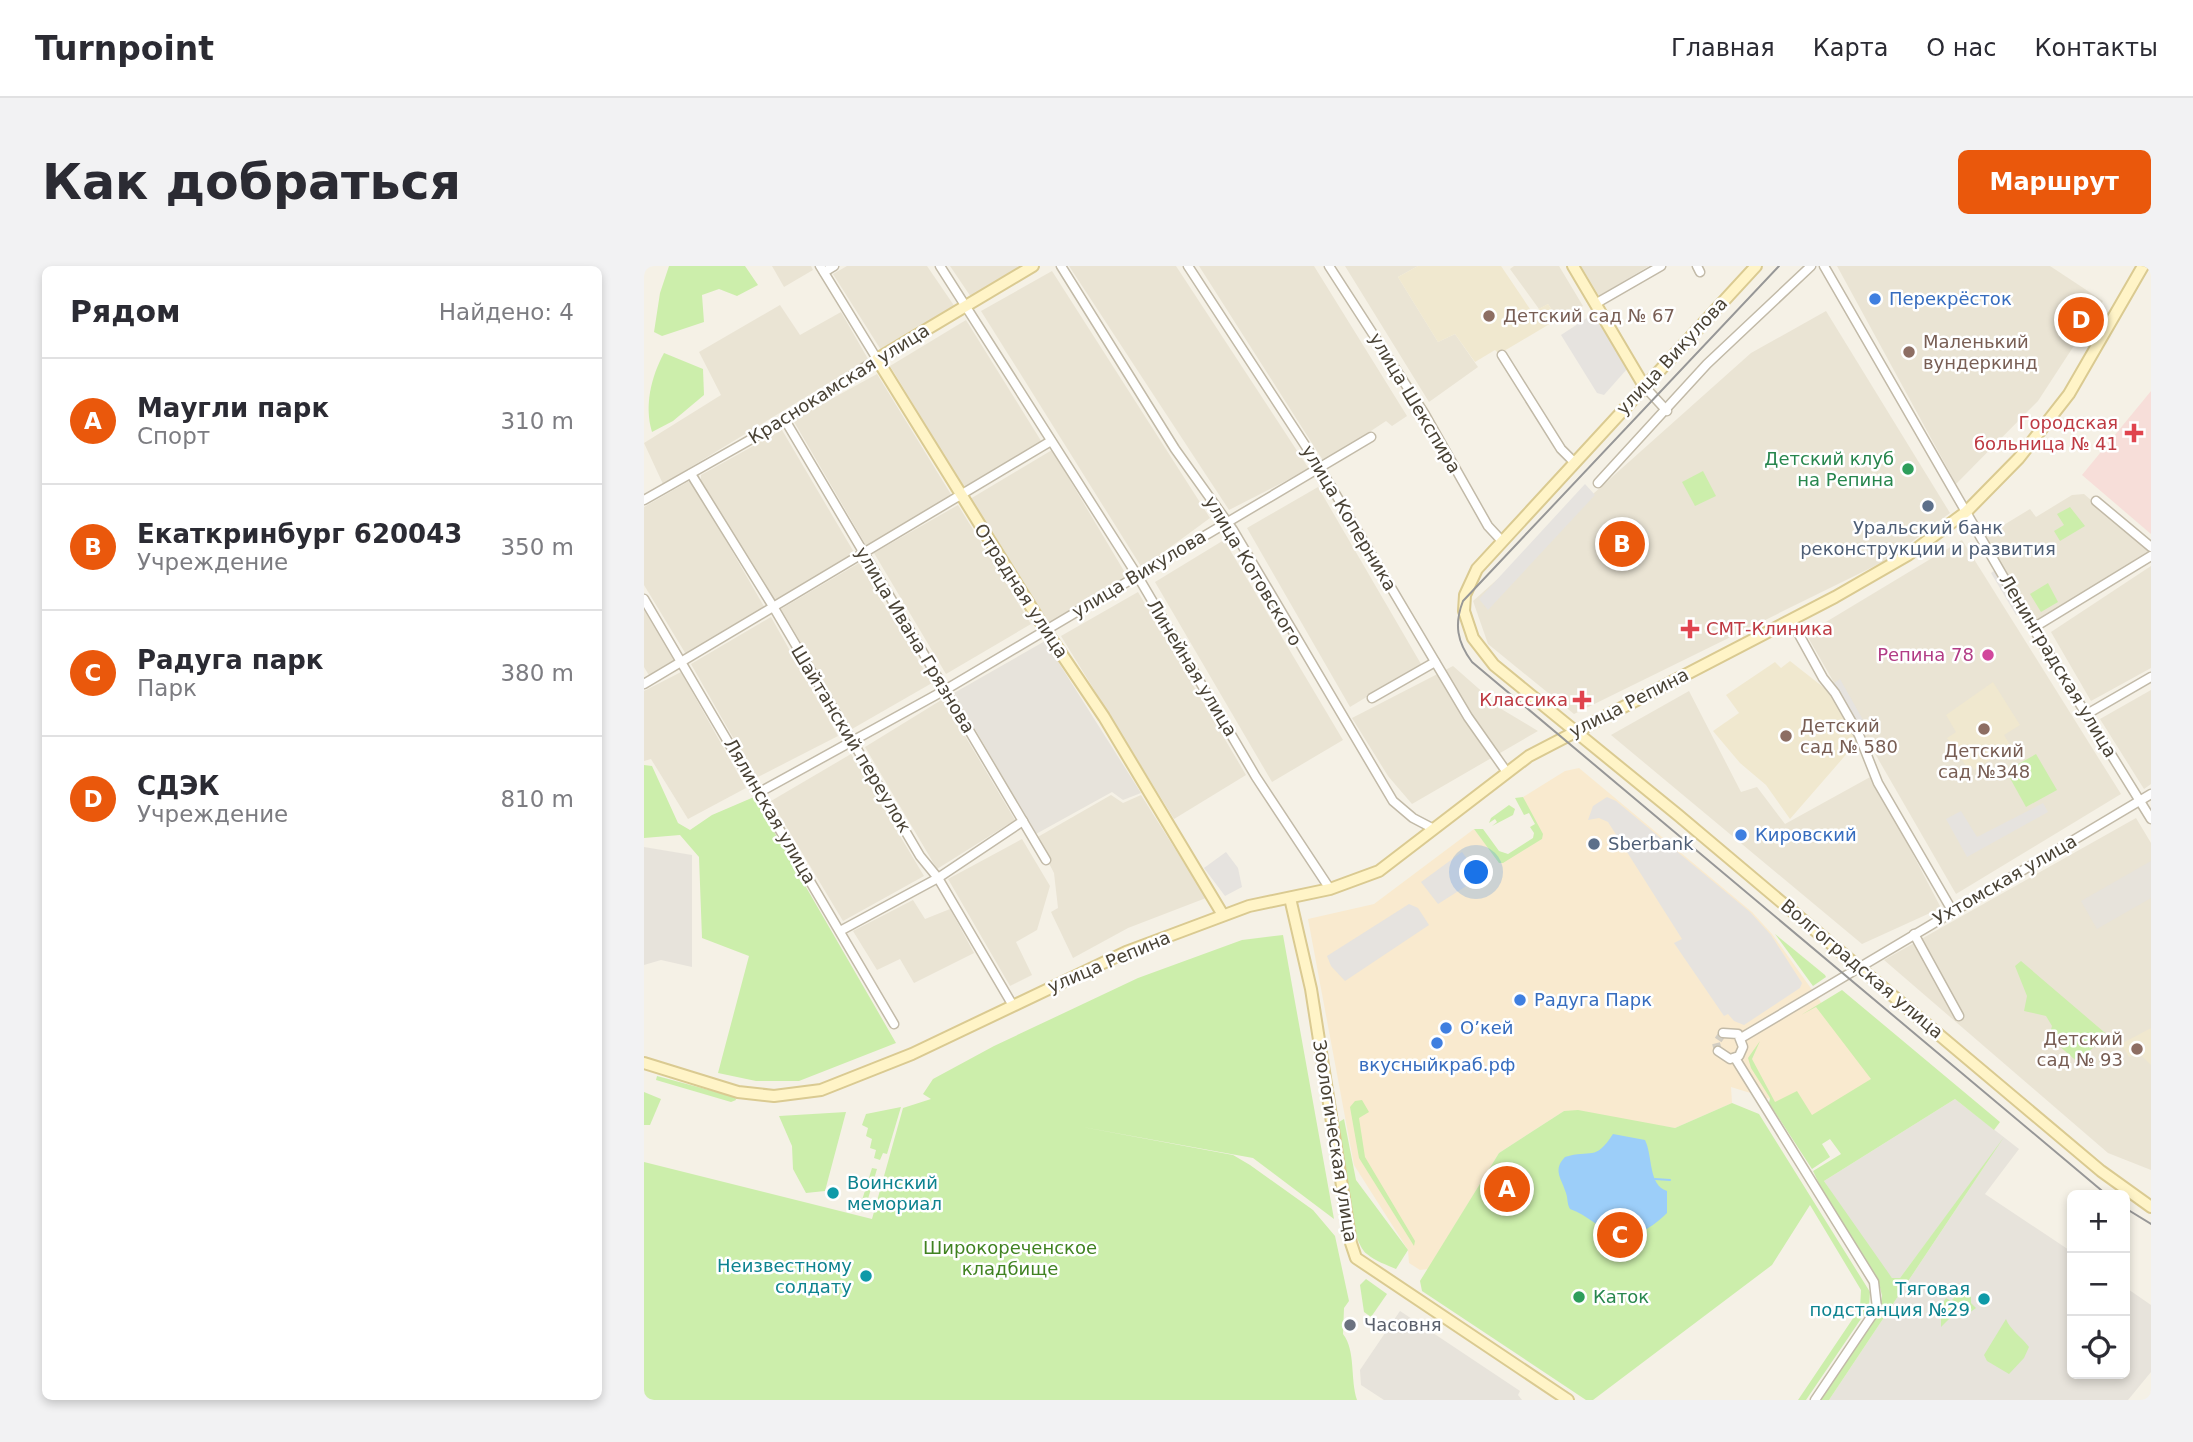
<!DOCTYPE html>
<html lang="ru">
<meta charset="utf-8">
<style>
:root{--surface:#fff;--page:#f2f2f3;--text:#2b2b33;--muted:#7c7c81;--line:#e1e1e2;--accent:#ea580c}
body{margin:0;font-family:"DejaVu Sans",sans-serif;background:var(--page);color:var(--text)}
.controls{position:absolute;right:21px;bottom:21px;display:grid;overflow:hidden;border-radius:10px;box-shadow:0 4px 10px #0003}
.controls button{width:63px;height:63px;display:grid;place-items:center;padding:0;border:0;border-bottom:2px solid var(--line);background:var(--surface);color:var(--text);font:35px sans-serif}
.you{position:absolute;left:833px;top:607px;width:24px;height:24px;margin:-18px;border:5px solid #fff;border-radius:50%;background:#1a73e8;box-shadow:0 0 0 10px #1a73e833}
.badge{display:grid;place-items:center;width:46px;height:46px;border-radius:50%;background:var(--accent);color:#fff;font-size:23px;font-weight:700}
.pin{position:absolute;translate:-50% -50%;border:4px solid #fff;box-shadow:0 2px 7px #0006}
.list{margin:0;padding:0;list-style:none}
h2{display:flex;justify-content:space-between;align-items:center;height:91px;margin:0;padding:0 28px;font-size:30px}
h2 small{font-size:23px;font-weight:400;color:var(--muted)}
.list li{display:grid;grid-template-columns:46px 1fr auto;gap:21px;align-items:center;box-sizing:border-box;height:126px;padding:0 28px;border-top:2px solid var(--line)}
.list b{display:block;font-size:26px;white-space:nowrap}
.list p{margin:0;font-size:23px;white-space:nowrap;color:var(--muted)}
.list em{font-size:23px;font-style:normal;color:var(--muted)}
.icon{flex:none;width:38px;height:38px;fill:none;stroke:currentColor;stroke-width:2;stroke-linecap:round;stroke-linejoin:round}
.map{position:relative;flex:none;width:1507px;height:1134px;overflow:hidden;border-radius:10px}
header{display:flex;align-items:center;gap:42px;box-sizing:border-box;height:98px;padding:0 35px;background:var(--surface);border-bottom:2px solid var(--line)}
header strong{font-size:33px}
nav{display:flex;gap:38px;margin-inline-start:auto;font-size:24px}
.intro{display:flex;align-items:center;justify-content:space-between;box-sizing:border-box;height:168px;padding:0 42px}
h1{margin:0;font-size:49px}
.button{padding:18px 32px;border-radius:10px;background:var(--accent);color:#fff;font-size:24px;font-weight:700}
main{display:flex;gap:42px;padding:0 42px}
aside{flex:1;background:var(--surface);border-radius:10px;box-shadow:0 4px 10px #0003}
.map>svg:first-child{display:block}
</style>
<header>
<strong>Turnpoint</strong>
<nav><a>Главная</a><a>Карта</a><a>О нас</a><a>Контакты</a></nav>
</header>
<div class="intro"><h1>Как добраться</h1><a class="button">Маршрут</a></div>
<main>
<aside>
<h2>Рядом<small>Найдено: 4</small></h2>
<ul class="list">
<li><span class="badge">A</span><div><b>Маугли парк</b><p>Спорт</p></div><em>310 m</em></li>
<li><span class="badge">B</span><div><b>Екаткринбург 620043</b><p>Учреждение</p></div><em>350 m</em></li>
<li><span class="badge">C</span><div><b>Радуга парк</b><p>Парк</p></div><em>380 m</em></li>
<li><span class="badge">D</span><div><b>СДЭК</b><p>Учреждение</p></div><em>810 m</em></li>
</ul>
</aside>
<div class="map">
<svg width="1507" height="1134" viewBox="0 0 1507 1134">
<rect width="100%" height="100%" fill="#f5f1e6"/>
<g fill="#eae4d4">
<polygon points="128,0 167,0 169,4 140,21"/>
<polygon points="203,0 283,0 311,41 237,84 189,8"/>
<polygon points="306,0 381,0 327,31"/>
<polygon points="425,0 532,0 665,203 585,244"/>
<polygon points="555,0 670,0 763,150 748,160 742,155 680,196"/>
<polygon points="701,0 774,0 754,11 794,76 811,68 834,101 785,136"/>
<polygon points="870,0 915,0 939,40 914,53 904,38 895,43 866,3"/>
<polygon points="937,0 1005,0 955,30"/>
<polygon points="1193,0 1406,0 1459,35 1394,135 1312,218"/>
<polygon points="408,5 566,252 498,302 337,45"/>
<polygon points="136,39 156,69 197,46 224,93 19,218 0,177 77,129 55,86"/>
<polygon points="1182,45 1306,247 1245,293 930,448 844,378 829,335 1107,87"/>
<polygon points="322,54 399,178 322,225 246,100"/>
<polygon points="233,108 308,230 223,281 149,154"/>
<polygon points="138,164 211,288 130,337 57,214 57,209"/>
<polygon points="408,184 483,310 401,359 326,233"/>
<polygon points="47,214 122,344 43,390 0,319 0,241"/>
<polygon points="674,221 777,398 706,441 603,262"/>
<polygon points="1440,228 1505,284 1505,288 1393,357 1340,271 1386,243 1392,251 1428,229"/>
<polygon points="314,239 387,358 302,408 230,287"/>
<polygon points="580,274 699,474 628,516 511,316"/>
<polygon points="1318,274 1477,528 1312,628 1162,368"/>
<polygon points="215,297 288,417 208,463 137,343"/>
<polygon points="1507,300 1507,402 1447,435 1407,366"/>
<polygon points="494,326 602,509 530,553 417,370"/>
<polygon points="0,342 32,397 6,411 0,401"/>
<polygon points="127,351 194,470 112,512 47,398"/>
<polygon points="809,400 859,444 894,465 768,538 744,510 708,452"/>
<polygon points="37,406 102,522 44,553 7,493 0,495 0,425"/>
<polygon points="1507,424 1507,518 1500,523 1456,453"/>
<polygon points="1045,425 1097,526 1113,521 1141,558 1228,510 1297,642 1218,678 967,469"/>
<polygon points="299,433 371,554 293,603 221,481"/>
<polygon points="207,488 280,610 199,655 127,535"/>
<polygon points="467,529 479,537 497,529 562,632 484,662 429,692 407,646 414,642 410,607 392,572"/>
<polygon points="1492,552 1507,577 1507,904 1464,887 1240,694"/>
<polygon points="378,573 406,620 393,664 372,676 388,709 366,720 304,613"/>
<polygon points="269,634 281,653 306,643 330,687 270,717 256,693 233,704 209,665"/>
</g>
<polygon fill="#f9eacf" points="935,502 1108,646 1128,668 1232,813 1148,867 1126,833 1087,821 1088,837 1031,862 920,845 855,887 784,1003 776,1004 765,997 764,984 710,899 664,653 730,638 830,563 855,596 898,573 879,531 921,505"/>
<g fill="#e7e3db">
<polygon points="401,375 497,527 479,534 468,526 392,568 310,427"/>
<polygon points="0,581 48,589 48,701 17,694 0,699"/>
<polygon points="1507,595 1507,632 1453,663 1437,635"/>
<polygon points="1311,833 1375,883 1341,928 1428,986 1428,1108 1481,1108 1481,1021 1507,1039 1507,1106 1484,1134 1185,1134 1348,889 1256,1012 1248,1012 1240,1004 1180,915"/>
<polygon points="756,1045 876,1125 874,1129 878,1134 740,1134 717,1119 716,1104"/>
</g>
<g fill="#f0e8cf">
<polygon points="774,0 857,0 888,46 904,38 914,53 855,88 851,84 831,96 811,68 794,76 754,11"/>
<polygon points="1146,395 1188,428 1213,476 1146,553 1122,519 1096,497 1069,465 1095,447 1082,429 1131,396 1137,402"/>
<polygon points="1349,416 1376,459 1360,469 1367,481 1330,504 1328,500 1324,503 1303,472 1312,466 1302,449"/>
<polygon points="1507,762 1507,799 1495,787 1485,791 1477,778"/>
</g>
<polygon fill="#f7ded9" points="1507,125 1507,268 1438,209"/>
<g fill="#cceeab">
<polygon points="25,0 101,0 114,19 93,30 75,23 58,29 60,56 18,70 10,66 16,27"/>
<path d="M 20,87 L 59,103 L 60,129 L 29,155 L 8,166 C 0,140 7,111 20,87 Z"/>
<polygon points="1059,205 1072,230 1051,240 1038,216"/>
<polygon points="1426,241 1441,260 1416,275 1410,265 1420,259 1413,248"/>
<polygon points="1404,317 1414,336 1397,346 1386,328"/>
<polygon points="1392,488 1413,524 1382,541 1362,505"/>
<polygon points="0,499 8,500 34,557 46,564 68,549 110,531 252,777 155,815 112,815 74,807 105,690 58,672 55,591 36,569 0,572"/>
<polygon points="879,531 899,568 898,573 859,597 855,597 830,563 839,563 855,585 864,588 889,572 890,567 886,561 891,558 885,547 880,549 871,532"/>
<polygon points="865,539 871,543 869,549 848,560 853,556 851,553 845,557 847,552"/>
<polygon points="1131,668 1181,709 1182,711 1169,720"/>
<path d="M 639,669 L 690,953 L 609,892 L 433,860 L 589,889 L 606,899 L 669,944 L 691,970 L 705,1035 L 700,1042 L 699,1068 C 712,1085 706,1113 713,1134 L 0,1134 L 0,896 L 228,953 L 259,842 L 287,833 L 279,828 L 289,813 L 350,780 L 494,712 L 598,674 Z"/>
<polygon points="1377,695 1467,772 1459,781 1451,780 1444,786 1444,795 1437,799 1405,771 1408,760 1402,750 1380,745 1383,730 1371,700"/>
<polygon points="1198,724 1356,856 1350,864 1311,833 1180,915 1248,1012 1256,1012 1360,871 1185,1134 1177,1134 1235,1047 1238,1030 1234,1013 1182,932 1169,905 1197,888 1186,873 1178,878 1186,891 1168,903 1125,837 1126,832 1107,802 1104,792 1116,775 1108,793 1131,836 1153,825 1168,849 1227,813 1172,741 1157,749"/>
<polygon points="13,810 91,831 92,834 87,836 12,814"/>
<polygon points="0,826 17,833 6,859 0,859"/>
<polygon points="718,834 725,846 715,852 721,891 771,975 770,980 715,892 706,841 711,835"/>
<polygon points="1088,837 1115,848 1226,1026 1225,1041 1162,1134 1154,1134 1216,1042 1217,1024 1166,939 1128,999 949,1134 942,1134 778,1025 776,1015 855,887 920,845 934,844 1031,862"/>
<polygon points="257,841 243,888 239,887 236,894 230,892 232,884 226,882 228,873 222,870 224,862 218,859 222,848"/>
<polygon points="202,846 181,925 162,927 149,903 148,880 135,850"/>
<path d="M 700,853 L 712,914 L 764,984 L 752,1003 C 743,999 731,995 723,988 C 704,973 697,882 695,856 Z"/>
<polygon points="228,902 233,903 220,946 215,944"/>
<polygon points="722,1013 743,1028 727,1051 720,1046 716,1019"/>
<polygon points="1316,1021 1327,1023 1327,1037 1332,1042 1325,1047 1315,1043 1297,1061 1297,1040 1302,1032 1307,1035 1310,1032 1309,1025"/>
<path d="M 1362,1053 C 1366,1064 1378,1071 1385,1081 L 1380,1092 L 1365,1108 L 1343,1095 L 1340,1089 Z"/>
</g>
<g fill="#e6e3df">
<polygon points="946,50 954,53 983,103 960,129 953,127 917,69"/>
<polygon points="941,218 951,229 844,344 835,333"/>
<polygon points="1350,305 1376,346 1372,349 1347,307"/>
<polygon points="1196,413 1223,461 1217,465 1190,417"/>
<polygon points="963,531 972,535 1106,646 1127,669 1158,717 1156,722 1100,759 1090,755 1084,748 1080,750 1030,677 1038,673 964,556 955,552 944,554 949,540"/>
<polygon points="1399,537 1404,546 1323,591 1302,553 1317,545 1333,571"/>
<polygon points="582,586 594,602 598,621 581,630 560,602"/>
<polygon points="818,586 828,600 831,609 827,617 794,638 777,616"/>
<polygon points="765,638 774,642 785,659 701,715 687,700 683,690"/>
</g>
<path fill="#9ccef9" d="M 969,868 L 1001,874 C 1009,890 1004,919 1023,925 L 1023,947 C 1010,960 988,976 969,968 C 955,962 943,949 926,943 C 923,938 924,933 922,927 C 918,913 908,904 921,891 C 947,883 951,896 969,868 Z"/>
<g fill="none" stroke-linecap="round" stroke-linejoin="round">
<polyline stroke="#9ccef9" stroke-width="2" points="1011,913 1026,914"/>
<polyline stroke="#d3cec3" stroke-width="8" stroke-dasharray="8 4" stroke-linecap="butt" points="1074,785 1072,777 1079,767"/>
<g stroke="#c2baa8" stroke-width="11">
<g id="street">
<polyline points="296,0 493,309 612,511 686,623"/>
<polyline points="417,0 531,183 589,264 749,535 769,552 790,563"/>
<polyline points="544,0 676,202 824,451 862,505"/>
<polyline points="685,0 780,147 844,260 857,274"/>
<polyline points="1053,0 1056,6"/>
<polyline points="1180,0 1389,362 1507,553"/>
<polyline points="180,6 190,0"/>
<polyline points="951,38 1017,0"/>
<polyline points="858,89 917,183 931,197"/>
<polyline points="1000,120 1023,145"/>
<polyline points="141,154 402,594"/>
<polyline points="47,208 130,342 276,590 294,612 368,738"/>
<polyline points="954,217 1063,98 1167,0"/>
<polyline points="0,234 141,154 233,93 176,0"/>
<polyline points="1452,235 1507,281"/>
<polyline points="0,333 250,758"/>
<polyline points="1147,354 1179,412 1191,427 1215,469 1234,517 1309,646"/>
<polyline points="1389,362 1507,290"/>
<polyline points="0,418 407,175"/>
<polyline points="728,432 791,396"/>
<polyline points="1443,448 1507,411"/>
<polyline points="116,526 301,424 727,171"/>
<polyline points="196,665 294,612 379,555"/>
<polyline points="1270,668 1315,750"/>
<polyline points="1097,772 1507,528"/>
<polyline points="1074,785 1086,793 1095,790 1099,781 1094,768 1079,767"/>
<polyline points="1091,792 1230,1016 1233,1042 1171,1134"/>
</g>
</g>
<g stroke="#daca91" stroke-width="14">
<g id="secondary">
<polyline points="389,0 233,93 402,365 460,451 579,649"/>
<polyline points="929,0 1000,120"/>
<polyline points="1112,0 833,303 821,329 820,345 829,372 850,399 1034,549 1457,905 1507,941"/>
<polyline points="646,632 667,723 707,977 712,992 924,1134"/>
<polyline points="0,797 94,826 130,830 177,824 268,788 482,686 605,640 686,623 735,605 885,490 1191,331 1264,289 1322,246 1375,192 1425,128 1499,0"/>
</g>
</g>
<use href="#street" stroke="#fff" stroke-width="8"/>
<use href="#secondary" stroke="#fff4c7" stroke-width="10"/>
<g stroke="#979797" stroke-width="2">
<path d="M 1135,0 L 819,335 C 810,358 813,376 828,396 L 1463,929"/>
<polyline points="1481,942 1507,958"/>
</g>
</g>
<g fill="#3f7fe0" stroke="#fff" stroke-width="2.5">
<circle cx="1231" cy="33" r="7"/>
<circle cx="1097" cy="569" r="7"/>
<circle cx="876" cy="734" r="7"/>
<circle cx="802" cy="762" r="7"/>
<circle cx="793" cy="777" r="7"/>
</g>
<g fill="#8d6e63" stroke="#fff" stroke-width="2.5">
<circle cx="845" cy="50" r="7"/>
<circle cx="1265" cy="86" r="7"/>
<circle cx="1340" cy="463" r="7"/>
<circle cx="1142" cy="470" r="7"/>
<circle cx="1493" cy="783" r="7"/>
</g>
<g fill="#e0444e" stroke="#fff" stroke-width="2.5">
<path d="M1486.5 156.5h7v7h7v7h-7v7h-7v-7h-7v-7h7z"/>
<path d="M1042.5 352.5h7v7h7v7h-7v7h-7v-7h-7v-7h7z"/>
<path d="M934.5 423.5h7v7h7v7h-7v7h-7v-7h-7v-7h7z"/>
</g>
<g fill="#2e9e5b" stroke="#fff" stroke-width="2.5">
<circle cx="1264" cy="203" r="7"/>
<circle cx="935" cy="1031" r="7"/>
</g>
<g fill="#5c6f8a" stroke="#fff" stroke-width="2.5">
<circle cx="1284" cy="240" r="7"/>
<circle cx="950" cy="578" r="7"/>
</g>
<circle fill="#d1479c" stroke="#fff" stroke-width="2.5" cx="1344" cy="389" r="7"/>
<g fill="#0f9aa8" stroke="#fff" stroke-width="2.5">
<circle cx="189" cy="927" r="7"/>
<circle cx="222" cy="1010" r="7"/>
<circle cx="1340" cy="1033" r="7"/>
</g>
<circle fill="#6b7280" stroke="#fff" stroke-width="2.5" cx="706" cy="1059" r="7"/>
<g text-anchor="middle" stroke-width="5" stroke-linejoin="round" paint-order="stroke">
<g font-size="18" fill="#366cbe" stroke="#fff" text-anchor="start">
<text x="1245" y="39">Перекрёсток</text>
<text x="1111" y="575">Кировский</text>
<text x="890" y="740">Радуга Парк</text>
<text x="816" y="768">О’кей</text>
<text x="793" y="805" text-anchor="middle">вкусныйкраб.рф</text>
</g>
<g font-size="18" fill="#785e54" stroke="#fff" text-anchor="start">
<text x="859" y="56">Детский сад № 67</text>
<text x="1279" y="82">Маленький<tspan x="1279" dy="21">вундеркинд</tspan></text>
<text x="1156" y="466">Детский<tspan x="1156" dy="21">сад № 580</tspan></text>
<text x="1340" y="491" text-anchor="middle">Детский<tspan x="1340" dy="21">сад №348</tspan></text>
<text x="1479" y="779" text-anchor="end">Детский<tspan x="1479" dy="21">сад № 93</tspan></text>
</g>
<g font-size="18" fill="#494235" stroke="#fff">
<text transform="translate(1028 90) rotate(-47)" y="6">улица Викулова</text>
<text transform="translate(195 118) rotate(-32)" y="6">Краснокамская улица</text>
<text transform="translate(771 137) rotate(59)" y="6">улица Шекспира</text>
<text transform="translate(705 252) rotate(59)" y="6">улица Коперника</text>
<text transform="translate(609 305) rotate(59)" y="6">улица Котовского</text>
<text transform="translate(495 308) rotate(-31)" y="6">улица Викулова</text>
<text transform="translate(377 325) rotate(57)" y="6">Отрадная улица</text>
<text transform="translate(271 374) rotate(59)" y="6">улица Ивана Грязнова</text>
<text transform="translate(1414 400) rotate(59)" y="6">Ленинградская улица</text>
<text transform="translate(548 402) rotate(59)" y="6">Линейная улица</text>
<text transform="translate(985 437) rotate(-27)" y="6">улица Репина</text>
<text transform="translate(207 473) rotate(59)" y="6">Шайтанский переулок</text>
<text transform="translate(126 545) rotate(60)" y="6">Лялинская улица</text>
<text transform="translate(1361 614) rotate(-30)" y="6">Ухтомская улица</text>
<text transform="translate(465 696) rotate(-23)" y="6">улица Репина</text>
<text transform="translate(1218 703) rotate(40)" y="6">Волгоградская улица</text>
<text transform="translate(691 875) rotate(81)" y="6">Зоологическая улица</text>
</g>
<g font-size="18" fill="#be3a42" stroke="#fff" text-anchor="end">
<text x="1474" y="163">Городская<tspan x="1474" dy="21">больница № 41</tspan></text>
<text x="1062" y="369" text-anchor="start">СМТ-Клиника</text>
<text x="924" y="440">Классика</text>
</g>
<g font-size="18" fill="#27864d" stroke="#fff" text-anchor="end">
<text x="1250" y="199">Детский клуб<tspan x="1250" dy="21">на Репина</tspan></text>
<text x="949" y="1037" text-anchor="start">Каток</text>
</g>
<g font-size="18" fill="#4e5e75" stroke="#fff">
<text x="1284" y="268">Уральский банк<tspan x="1284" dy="21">реконструкции и развития</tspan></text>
<text x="964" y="584" text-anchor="start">Sberbank</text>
</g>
<g font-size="18" fill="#b23c85" stroke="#fff" text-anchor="end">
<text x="1330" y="395">Репина 78</text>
</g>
<g font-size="18" fill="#0d838f" stroke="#fff" text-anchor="end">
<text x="203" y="923" text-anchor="start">Воинский<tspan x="203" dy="21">мемориал</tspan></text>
<text x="208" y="1006">Неизвестному<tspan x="208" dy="21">солдату</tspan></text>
<text x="1326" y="1029">Тяговая<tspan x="1326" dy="21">подстанция №29</tspan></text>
</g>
<g font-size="18" fill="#408221" stroke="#fff">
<text x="366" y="988">Широкореченское<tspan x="366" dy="21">кладбище</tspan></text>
</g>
<g font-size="18" fill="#5b616d" stroke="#fff" text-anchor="start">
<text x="720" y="1065">Часовня</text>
</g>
</g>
</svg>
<div class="controls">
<button>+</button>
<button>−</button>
<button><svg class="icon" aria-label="locate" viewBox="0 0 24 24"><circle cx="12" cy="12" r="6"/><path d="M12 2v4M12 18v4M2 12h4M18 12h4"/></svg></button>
</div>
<div class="you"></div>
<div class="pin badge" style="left:863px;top:923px">A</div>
<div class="pin badge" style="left:978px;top:278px">B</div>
<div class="pin badge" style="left:976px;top:969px">C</div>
<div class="pin badge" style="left:1437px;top:54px">D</div>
</div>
</main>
